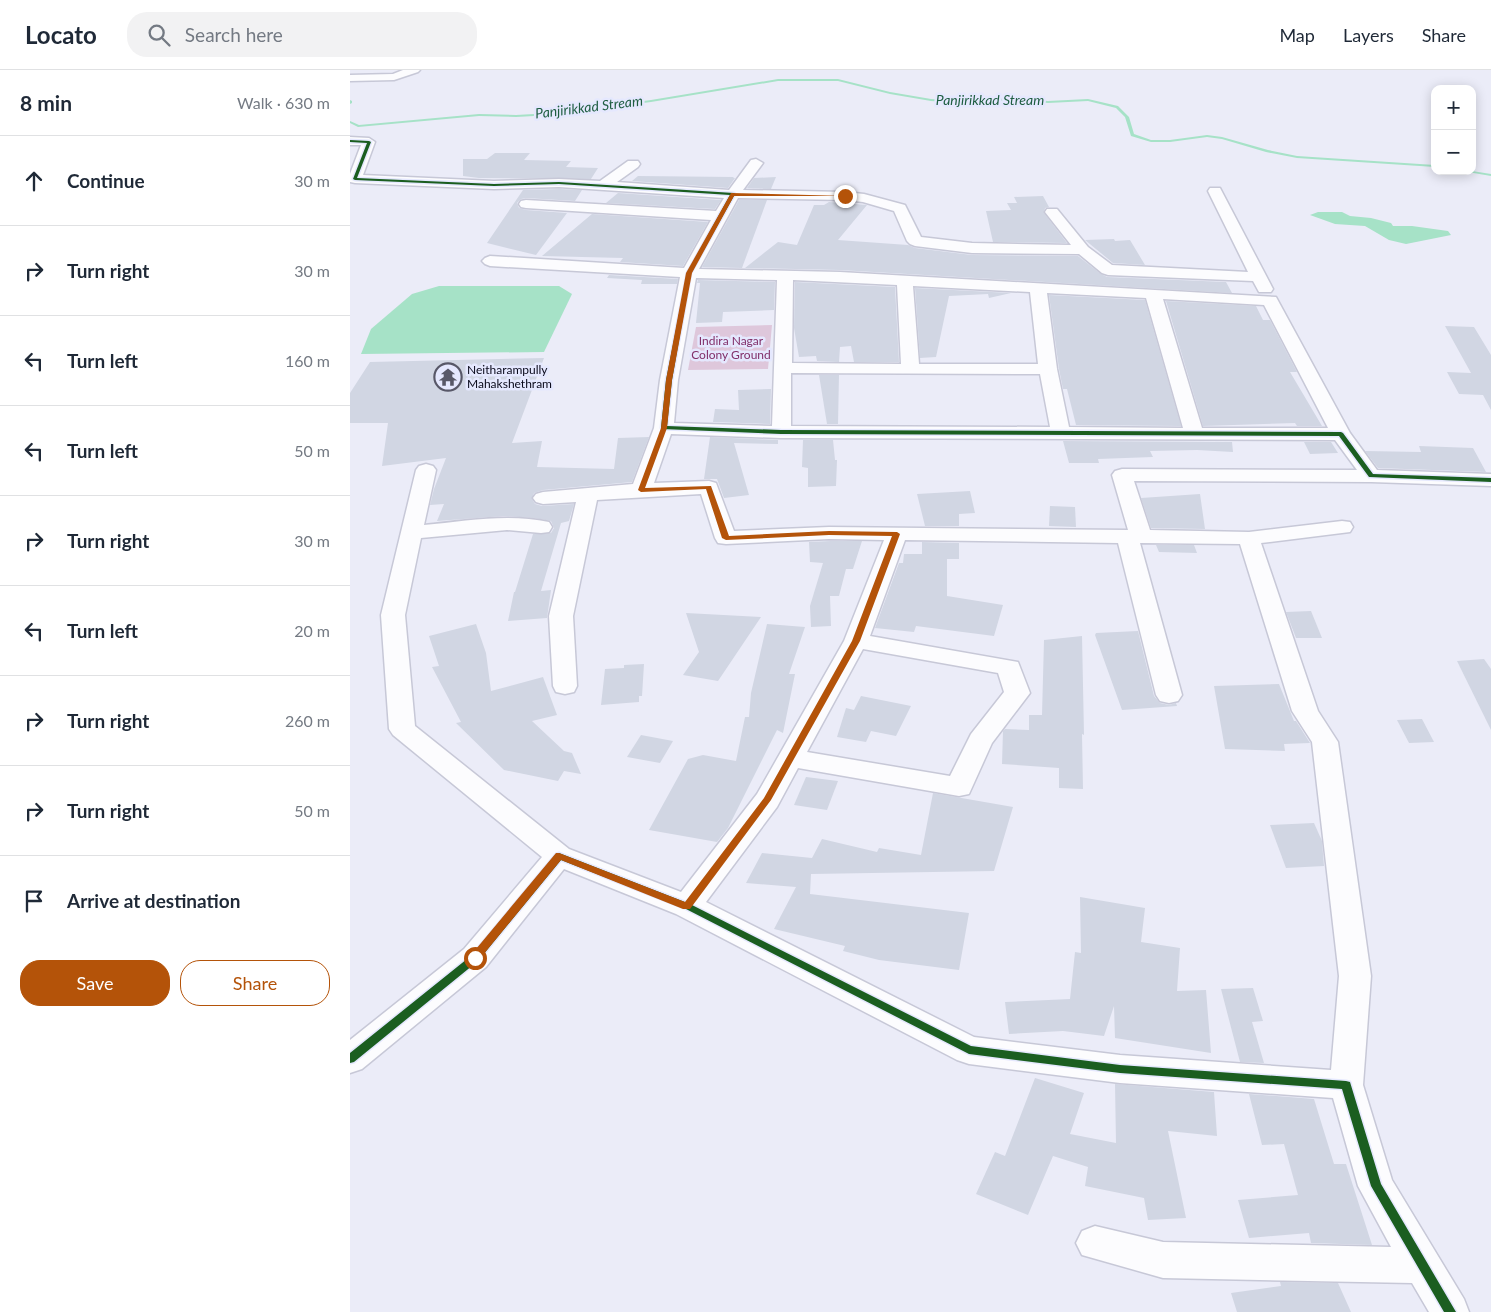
<!DOCTYPE html>
<meta charset="utf-8">
<style>
:root{--surface:#fff;--page:#f2f2f3;--text:#1f2937;--muted:#747a83;--line:#e0e1e3;--accent:#b45309}
body{margin:0;font-family:Lato,sans-serif;background:var(--page);color:var(--text)}
.controls{position:absolute;right:15px;top:15px;display:grid;overflow:hidden;border-radius:10px;box-shadow:0 2px 12px #0003}
.controls button{width:45px;height:45px;display:grid;place-items:center;padding:0;border:0;border-bottom:1px solid var(--line);background:var(--surface);color:var(--text);font:25px sans-serif}
.stop{position:absolute;width:15px;height:15px;margin:-11px;border:4px solid #b45309;border-radius:50%;background:#fff}
.stop.end{background:#b45309;border-color:#fff;box-shadow:0 1px 5px #0008}
.list{margin:0;padding:0;list-style:none}
h2{display:flex;justify-content:space-between;align-items:center;height:65px;margin:0;padding:0 20px;font-size:21px}
h2 small{font-size:16px;font-weight:400;color:var(--muted)}
.list li{display:grid;grid-template-columns:32px 1fr auto;gap:15px;align-items:center;box-sizing:border-box;height:90px;padding:0 20px;border-top:1px solid var(--line)}
.list b{display:block;font-size:19px;white-space:nowrap}
.list em{font-size:16px;font-style:normal;color:var(--muted)}
.actions{display:flex;gap:10px;padding:15px 20px}
.actions a{flex:1;padding:11px 0;border:1px solid var(--accent);border-radius:20px;text-align:center;font-size:18px;color:var(--accent)}
.actions .main{background:var(--accent);color:#fff}
.icon{flex:none;width:28px;height:28px;fill:none;stroke:currentColor;stroke-width:2;stroke-linecap:round;stroke-linejoin:round}
.map{position:relative;flex:none;width:1141px;height:1242px;overflow:hidden}
header{display:flex;align-items:center;gap:30px;box-sizing:border-box;height:70px;padding:0 25px;background:var(--surface);border-bottom:1px solid var(--line)}
header strong{font-size:24px}
nav{display:flex;gap:28px;margin-inline-start:auto;font-size:18px}
.search{width:350px;height:45px;background:var(--page);display:flex;align-items:center;gap:12px;box-sizing:border-box;padding:0 18px;border-radius:20px;color:var(--muted);font-size:19px}
main{display:flex}
aside{flex:1;background:var(--surface)}
.map>svg:first-child{display:block}
</style>
<header>
<strong>Locato</strong>
<div class="search"><svg class="icon" aria-label="search" viewBox="0 0 24 24"><circle cx="10" cy="10" r="6"/><path d="M15 15l6 6"/></svg>Search here</div>
<nav><a>Map</a><a>Layers</a><a>Share</a></nav>
</header>
<main>
<aside>
<h2>8 min<small>Walk · 630 m</small></h2>
<ul class="list">
<li><svg class="icon" aria-label="ahead" viewBox="0 0 24 24"><path d="M12 20V5M6 11l6-6 6 6"/></svg><div><b>Continue</b></div><em>30 m</em></li>
<li><svg class="icon" aria-label="right" viewBox="0 0 24 24"><path d="M7 20v-9h11M14 6l5 5-5 5"/></svg><div><b>Turn right</b></div><em>30 m</em></li>
<li><svg class="icon" aria-label="left" viewBox="0 0 24 24"><path d="M17 20v-9H6M10 6l-5 5 5 5"/></svg><div><b>Turn left</b></div><em>160 m</em></li>
<li><svg class="icon" aria-label="left" viewBox="0 0 24 24"><path d="M17 20v-9H6M10 6l-5 5 5 5"/></svg><div><b>Turn left</b></div><em>50 m</em></li>
<li><svg class="icon" aria-label="right" viewBox="0 0 24 24"><path d="M7 20v-9h11M14 6l5 5-5 5"/></svg><div><b>Turn right</b></div><em>30 m</em></li>
<li><svg class="icon" aria-label="left" viewBox="0 0 24 24"><path d="M17 20v-9H6M10 6l-5 5 5 5"/></svg><div><b>Turn left</b></div><em>20 m</em></li>
<li><svg class="icon" aria-label="right" viewBox="0 0 24 24"><path d="M7 20v-9h11M14 6l5 5-5 5"/></svg><div><b>Turn right</b></div><em>260 m</em></li>
<li><svg class="icon" aria-label="right" viewBox="0 0 24 24"><path d="M7 20v-9h11M14 6l5 5-5 5"/></svg><div><b>Turn right</b></div><em>50 m</em></li>
<li><svg class="icon" aria-label="arrive" viewBox="0 0 24 24"><path d="M6 21V4h12l-3 4 3 4H6"/></svg><div><b>Arrive at destination</b></div></li>
</ul>
<div class="actions"><a class="main">Save</a><a>Share</a></div>
</aside>
<div class="map">
<svg width="1141" height="1242" viewBox="0 0 1141 1242">
<rect width="100%" height="100%" fill="#ebecf8"/>
<polygon fill="#dec7db" points="422,255 418,299 338,300 346,257"/>
<g fill="#a6e2c7">
<polygon points="968,142 992,142 1000,146 1021,148 1041,153 1043,156 1062,156 1098,161 1101,165 1056,174 1039,170 1015,156 985,154 960,145"/>
<polygon points="89,216 209,216 222,224 194,282 11,284 21,259 62,224"/>
</g>
<g fill="none" stroke-linecap="round" stroke-linejoin="round">
<g fill="#a6e2c7" fill-rule="evenodd">
<polygon points="428,9 488,9 540,22 581,29 607,31 662,28 698,31 738,29 768,36 779,47 784,64 801,70 820,70 857,65 872,67 918,80 947,86 1085,95 1085,97 947,88 916,82 872,69 857,67 820,72 801,72 781,66 775,47 766,38 738,31 698,33 662,30 607,33 581,31 540,24 488,11 428,11 301,32 202,45 166,47 129,46 8,57 0,53 0,51 9,55 129,44 166,45 202,43 301,30"/>
<polygon points="0,30 2,31 2,33 0,34"/>
<polygon points="1112,101 1122,101 1141,104 1141,106"/>
</g>
</g>
<g fill="#d1d6e3">
<polygon points="145,83 180,83 174,90 221,91 216,97 248,98 241,109 129,108 113,106 113,89 137,89"/>
<polygon points="288,106 384,107 383,108 385,108 378,118 282,111"/>
<polygon points="426,107 421,119 397,118 404,108"/>
<polygon points="209,119 232,120 225,131 176,128 171,129 167,133 169,138 176,140 217,143 186,185 137,173 173,120"/>
<polygon points="268,123 371,130 365,139 256,133"/>
<polygon points="693,126 699,137 695,138 694,143 717,173 643,172 636,141 661,140 657,133 667,133 664,127"/>
<polygon points="389,130 417,130 392,198 352,197"/>
<polygon points="479,132 517,135 488,170 558,175 565,178 622,185 728,186 751,204 757,207 876,212 882,223 490,200 395,198 428,172 447,175 464,135 474,135"/>
<polygon points="242,144 358,152 333,196 270,192 273,188 192,186"/>
<polygon points="764,169 765,171 780,170 795,195 763,193 735,170"/>
<polygon points="259,205 328,209 327,214 291,214 292,210 257,208"/>
<polygon points="348,210 425,212 424,240 373,242 372,252 346,253 350,213 347,213"/>
<polygon points="445,212 545,217 549,292 504,292 501,276 490,277 489,292 467,291 466,286 449,287 444,258"/>
<polygon points="565,218 661,223 639,228 638,224 599,226 586,287 570,288"/>
<polygon points="699,225 795,230 831,356 726,355 717,319 713,319 709,299"/>
<polygon points="816,231 906,236 913,250 920,250 947,302 940,302 972,356 947,356 945,353 853,356"/>
<polygon points="1095,256 1124,257 1141,285 1141,340 1133,325 1109,324 1097,302 1121,303"/>
<polygon points="194,288 162,373 192,371 187,397 264,399 268,368 299,367 282,412 193,420 184,423 182,429 185,434 192,436 224,434 219,451 211,453 191,521 201,520 197,548 158,551 164,522 165,522 183,464 201,463 204,458 201,451 184,448 153,446 87,451 94,434 80,435 84,419 96,388 32,396 38,353 0,353 0,323 20,292"/>
<polygon points="469,305 489,305 488,354 477,354"/>
<polygon points="421,319 420,354 363,352 365,339 389,340 388,320"/>
<polygon points="360,367 428,370 428,374 384,373 399,425 374,428 367,409 354,409"/>
<polygon points="453,370 483,370 485,390 487,390 486,416 458,417 458,398 452,397"/>
<polygon points="713,371 882,372 883,382 847,380 800,381 803,387 748,389 749,393 719,393"/>
<polygon points="954,372 981,372 988,383 960,384"/>
<polygon points="1069,376 1123,378 1136,402 1028,398 1015,381 1071,382"/>
<polygon points="620,421 625,443 609,444 609,456 575,456 567,424"/>
<polygon points="850,424 855,459 801,458 791,428"/>
<polygon points="700,436 725,437 726,457 699,456"/>
<polygon points="481,471 512,471 503,499 496,499 489,526 480,526 481,556 461,557 460,536 473,493 460,492 459,472"/>
<polygon points="572,472 609,473 609,489 597,489 597,526 653,535 644,566 566,556 564,562 525,558 549,493 553,493 554,484 572,484"/>
<polygon points="806,475 844,475 847,483 809,482"/>
<polygon points="961,541 972,568 946,568 936,542"/>
<polygon points="336,543 411,547 368,611 333,605 349,582"/>
<polygon points="126,554 136,583 141,621 193,607 207,645 182,651 214,681 222,683 231,704 214,701 208,711 154,700 106,653 111,652 82,597 89,596 79,566"/>
<polygon points="417,554 455,557 439,604 445,604 433,663 427,660 378,758 367,772 299,760 338,689 353,685 386,691 395,647 399,647 401,623"/>
<polygon points="788,561 804,626 810,633 819,635 826,633 827,636 772,640 745,565 746,563"/>
<polygon points="732,566 734,665 732,664 733,719 709,718 709,698 652,694 653,661 655,659 679,660 679,645 692,645 694,570"/>
<polygon points="1134,589 1141,599 1141,660 1107,591"/>
<polygon points="294,594 292,626 289,626 289,632 251,635 255,599 274,598 274,595"/>
<polygon points="929,614 944,651 946,651 960,673 934,674 935,681 875,679 864,616"/>
<polygon points="511,626 561,636 546,666 521,661 516,672 487,667 496,638 504,640"/>
<polygon points="1072,649 1084,672 1059,673 1047,650"/>
<polygon points="291,665 323,671 310,693 277,687"/>
<polygon points="456,707 488,711 477,740 444,735"/>
<polygon points="583,723 663,737 644,801 461,804 460,824 619,843 609,900 529,890 493,881 495,876 424,859 446,817 396,813 412,783 462,788 472,769 527,782 529,778 571,785"/>
<polygon points="964,753 972,771 974,796 936,798 920,755"/>
<polygon points="730,827 795,838 791,872 830,878 827,921 856,920 861,983 765,968 764,936 754,966 713,961 659,964 655,932 720,929 725,882 731,883"/>
<polygon points="903,918 913,951 902,952 914,993 890,992 871,919"/>
<polygon points="685,1008 734,1023 720,1064 766,1073 765,1014 864,1022 867,1066 818,1061 836,1148 798,1150 794,1128 735,1116 738,1097 703,1086 678,1145 626,1124 645,1082 655,1086"/>
<polygon points="899,1024 964,1029 984,1094 996,1094 1022,1175 961,1173 959,1163 899,1168 888,1130 948,1125 934,1074 912,1075"/>
<polygon points="930,1212 988,1213 1001,1242 887,1242 881,1223 931,1216"/>
</g>
<g fill="none" stroke-linecap="round" stroke-linejoin="round">
<g stroke="#c7c8d7" stroke-width="3">
<g id="minor">
<polygon points="53,0 70,0 68,2 44,10 0,11 0,5 43,4"/>
<path d="M 0,67 L 19,68 L 25,72 L 13,105 L 144,111 L 209,109 L 250,111 L 278,91 L 288,91 L 290,94 L 288,97 L 267,112 L 379,120 L 401,90 L 406,89 L 413,93 L 393,120 L 495,122 L 514,124 L 555,135 L 571,167 L 622,173 L 721,175 L 695,142 L 697,139 L 707,139 L 738,177 L 762,195 L 898,202 L 858,121 L 860,118 L 870,118 L 923,219 L 921,222 L 909,222 L 903,211 L 758,205 L 752,203 L 729,184 L 622,183 L 565,176 L 560,174 L 557,171 L 544,141 L 513,132 L 495,130 L 388,128 L 349,199 L 490,202 L 926,227 L 1000,363 L 1027,400 L 1141,404 L 1141,416 L 1021,412 L 784,411 L 800,460 L 899,462 L 992,451 L 1000,452 L 1003,457 L 1000,462 L 992,463 L 911,473 L 968,641 L 988,672 L 1021,906 L 1013,1015 L 1042,1110 L 1114,1229 L 1119,1242 L 1079,1242 L 1062,1213 L 813,1208 L 732,1185 L 726,1173 L 732,1161 L 745,1156 L 813,1172 L 1041,1177 L 1008,1116 L 983,1028 L 770,1013 L 619,994 L 607,990 L 326,844 L 214,799 L 136,897 L 12,999 L 0,1003 L 0,970 L 114,879 L 192,787 L 43,665 L 39,659 L 31,545 L 66,400 L 69,396 L 76,394 L 83,396 L 86,400 L 74,455 C 115,451 159,443 199,452 L 202,457 L 199,462 L 191,463 L 157,460 L 71,468 L 55,545 L 65,656 L 219,779 L 331,822 L 407,724 L 494,571 L 534,470 L 479,469 L 376,474 L 368,473 L 365,468 L 351,424 L 247,430 L 223,546 L 227,616 L 224,622 L 215,624 L 206,622 L 203,616 L 199,546 L 226,432 L 193,434 L 186,432 L 183,428 L 186,424 L 193,422 L 283,414 L 304,358 L 310,310 L 330,207 L 140,196 L 135,194 L 132,191 L 135,188 L 140,186 L 334,198 L 361,150 L 176,138 L 171,137 L 169,134 L 171,131 L 176,130 L 366,141 L 374,128 L 209,117 L 144,119 L 5,113 L 0,112 L 0,104 L 11,75 L 0,75 ZM 346,208 L 427,210 L 422,356 L 324,353 L 328,310 ZM 443,210 L 547,215 L 551,294 L 442,293 ZM 563,216 L 680,222 L 688,294 L 569,294 ZM 697,223 L 796,228 L 833,358 L 719,357 L 707,299 ZM 813,229 L 914,235 L 978,358 L 852,358 ZM 441,303 L 690,304 L 700,357 L 441,356 ZM 321,364 L 431,368 L 985,370 L 1007,400 L 772,399 L 765,401 L 762,405 L 778,460 L 479,457 L 384,461 L 366,413 L 359,411 L 304,413 ZM 555,470 L 768,473 L 806,625 L 810,631 L 819,633 L 828,631 L 832,625 L 790,473 L 890,474 L 942,641 L 962,672 L 989,906 L 981,1000 L 770,985 L 624,967 L 356,832 L 427,737 L 448,698 L 609,726 L 619,724 L 642,673 L 680,623 L 668,592 L 520,566 ZM 513,579 L 648,603 L 654,622 L 621,664 L 600,706 L 457,682 Z"/>
</g>
</g>
<use href="#minor" fill="#fcfcfe" fill-rule="evenodd"/>
<g stroke="#e5e8fe" stroke-width="3">
<g id="cycleway">
<polygon points="0,70 19,71 21,72 7,108 144,114 209,112 384,123 385,124 341,203 322,310 317,356 431,360 991,362 993,363 1023,404 1141,408 1141,412 1019,407 989,366 431,364 312,359 311,358 316,310 337,203 380,125 209,114 144,116 5,110 3,109 17,73 0,72"/>
<polygon points="209,783 340,834 621,976 770,995 996,1011 1000,1012 1031,1114 1106,1242 1094,1242 1021,1116 992,1019 770,1003 619,984 334,838 211,790 128,891 4,992 0,993 0,983 122,885 206,784"/>
</g>
</g>
<use href="#cycleway" fill="#1b5e20" fill-rule="evenodd"/>
</g>
<polygon fill="#b45309" points="381,123 497,126 384,126 342,203 322,310 317,358 295,418 361,416 379,466 479,461 547,462 550,464 510,571 421,730 340,839 333,839 211,790 128,891 121,891 121,885 206,783 209,783 335,832 414,728 502,571 542,466 479,465 376,470 372,468 356,419 291,422 288,420 311,358 316,310 336,203"/>
<defs>
<g id="temple-ring" transform="scale(1.4375)"><circle r="9.5" fill="#e5e8fe" stroke="#585868" stroke-width="1.5"/><path d="M0-6L5-2H3V0L6.5 2.5H4V6H1.5V3h-3V6H-4V2.5H-6.5L-3 0V-2H-5Z" fill="#585868"/></g>
</defs>
<g fill-rule="evenodd">
<use href="#temple-ring" x="98" y="307"/>
</g>
<g text-anchor="middle" stroke-width="5" stroke-linejoin="round" paint-order="stroke">
<g font-size="12" fill="#82306a" stroke="#e5e8fe">
<text x="381" y="275">Indira Nagar<tspan x="381" dy="14">Colony Ground</tspan></text>
</g>
<g font-size="12" fill="#09091a" stroke="#e5e8fe" text-anchor="start">
<text x="117" y="304">Neitharampully<tspan x="117" dy="14">Mahakshethram</tspan></text>
</g>
<g font-size="14" font-style="italic" fill="#1e5d41" stroke="#e5e8fe">
<text x="640" y="35">Panjirikkad Stream</text>
<text transform="translate(239 37) rotate(-7)" y="5">Panjirikkad Stream</text>
</g>
</g>
</svg>
<div class="controls">
<button>+</button>
<button>−</button>
</div>
<div class="stop" style="left:125px;top:888px"></div>
<div class="stop end" style="left:495px;top:126px"></div>
</div>
</main>
